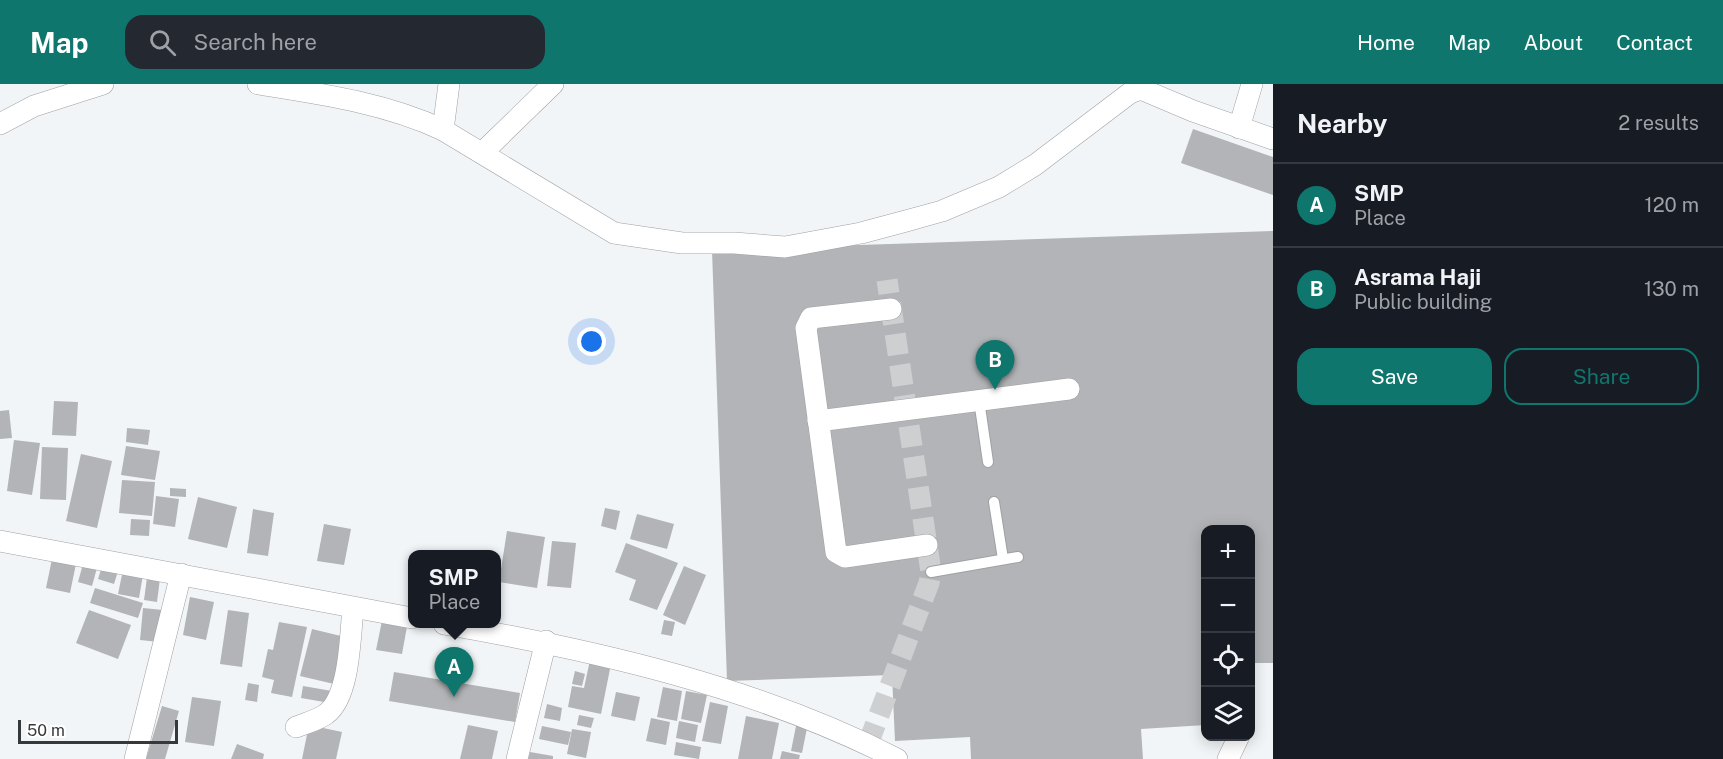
<!DOCTYPE html>
<meta charset="utf-8">
<style>
:root{--surface:#171b24;--page:#242831;--text:#f1f3f6;--muted:#9ea1a6;--line:#363941;--accent:#0f766e}
body{margin:0;font-family:"Public Sans",sans-serif;background:var(--page);color:var(--text)}
.controls{position:absolute;right:18px;bottom:18px;display:grid;overflow:hidden;border-radius:12px;box-shadow:0 3px 15px #0003}
.controls button{width:54px;height:54px;display:grid;place-items:center;padding:0;border:0;border-bottom:2px solid var(--line);background:var(--surface);color:var(--text);font:30px sans-serif}
.scale{position:absolute;left:18px;bottom:15px;width:160px;box-sizing:border-box;padding-left:6px;border:3px solid #373839;border-top:0;font-size:16px;line-height:21px;white-space:nowrap;color:#373839;-webkit-text-stroke:4px #fff;paint-order:stroke}
.you{position:absolute;left:592px;top:258px;width:21px;height:21px;margin:-15px;border:4px solid #fff;border-radius:50%;background:#1a73e8;box-shadow:0 0 0 9px #1a73e833}
.badge{display:grid;place-items:center;width:39px;height:39px;border-radius:50%;background:var(--accent);color:#fff;font-size:20px;font-weight:700}
.pin{position:absolute;translate:-50% -50px;filter:drop-shadow(0 2px 3px #0008)}
.pin::after{content:'';position:absolute;top:32px;width:21px;height:18px;background:inherit;clip-path:polygon(0 0,100% 0,50% 100%)}
.popup{position:absolute;left:408px;top:466px;width:93px;height:78px;box-sizing:border-box;display:grid;place-content:center;border-radius:12px;background:var(--surface);filter:drop-shadow(0 2px 4px #0005);font-size:20px;white-space:nowrap;color:var(--muted)}
.popup b{font-size:22px;color:var(--text)}
.popup::after{content:'';position:absolute;left:50%;top:100%;margin-left:-12px;border:12px solid transparent;border-top-color:var(--surface)}
.list{margin:0;padding:0;list-style:none}
h2{display:flex;justify-content:space-between;align-items:center;height:78px;margin:0;padding:0 24px;font-size:26px}
h2 small{font-size:20px;font-weight:400;color:var(--muted)}
.list li{display:grid;grid-template-columns:39px 1fr auto;gap:18px;align-items:center;box-sizing:border-box;height:84px;padding:0 24px;border-top:2px solid var(--line)}
.list b{display:block;font-size:22px;white-space:nowrap}
.list p{margin:0;font-size:20px;white-space:nowrap;color:var(--muted)}
.list em{font-size:20px;font-style:normal;color:var(--muted)}
.actions{display:flex;gap:12px;padding:18px 24px}
.actions a{flex:1;padding:14px 0;border:2px solid var(--accent);border-radius:18px;text-align:center;font-size:21px;color:var(--accent)}
.actions .main{background:var(--accent);color:#fff}
.icon{flex:none;width:33px;height:33px;fill:none;stroke:currentColor;stroke-width:2;stroke-linecap:round;stroke-linejoin:round}
.map{position:relative;flex:none;width:1273px;height:675px;overflow:hidden}
header{display:flex;align-items:center;gap:36px;box-sizing:border-box;height:84px;padding:0 30px;background:var(--accent);color:#fff}
header strong{font-size:28px}
nav{display:flex;gap:33px;margin-inline-start:auto;font-size:21px}
.search{width:420px;height:54px;background:var(--page);display:flex;align-items:center;gap:15px;box-sizing:border-box;padding:0 21px;border-radius:18px;color:var(--muted);font-size:22px}
main{display:flex}
aside{flex:1;background:var(--surface)}
.map>svg:first-child{display:block}
</style>
<header>
<strong>Map</strong>
<div class="search"><svg class="icon" aria-label="search" viewBox="0 0 24 24"><circle cx="10" cy="10" r="6"/><path d="M15 15l6 6"/></svg>Search here</div>
<nav><a>Home</a><a>Map</a><a>About</a><a>Contact</a></nav>
</header>
<main>
<div class="map">
<svg width="1273" height="675" viewBox="0 0 1273 675">
<rect width="100%" height="100%" fill="#f2f5f7"/>
<g fill="#b2b4b7">
<polygon points="1193,45 1273,73 1273,111 1181,79"/>
<polygon points="1273,147 1273,579 1250,579 1250,446 1206,446 1206,641 1141,645 1143,675 971,675 970,653 895,657 892,591 727,597 712,166"/>
<polygon points="54,317 78,318 76,352 52,351"/>
<polygon points="9,326 12,354 0,355 0,327"/>
<polygon points="127,344 150,346 148,361 126,358"/>
<polygon points="14,356 40,359 32,411 7,407"/>
<polygon points="126,362 160,367 155,396 121,391"/>
<polygon points="42,363 68,364 66,416 40,415"/>
<polygon points="81,370 112,377 97,444 66,437"/>
<polygon points="122,396 155,398 152,432 119,429"/>
<polygon points="170,404 186,405 186,413 170,412"/>
<polygon points="156,412 179,415 175,443 153,440"/>
<polygon points="198,413 237,423 227,464 188,455"/>
<polygon points="605,424 620,427 616,446 601,442"/>
<polygon points="253,425 274,429 268,472 247,469"/>
<polygon points="637,430 674,440 667,465 630,455"/>
<polygon points="131,435 150,436 149,452 130,451"/>
<polygon points="324,440 351,445 344,481 317,477"/>
<polygon points="507,447 545,453 537,504 499,498"/>
<polygon points="552,457 576,459 571,504 547,502"/>
<polygon points="626,459 678,479 657,526 629,516 636,496 615,488"/>
<polygon points="53,470 77,475 70,509 46,504"/>
<polygon points="104,476 120,481 114,500 98,495"/>
<polygon points="83,480 97,484 92,502 78,498"/>
<polygon points="124,481 144,485 139,514 118,510"/>
<polygon points="684,482 706,491 685,541 663,531"/>
<polygon points="148,486 161,487 157,518 144,516"/>
<polygon points="95,504 143,519 138,534 90,519"/>
<polygon points="190,513 214,518 206,556 183,551"/>
<polygon points="143,524 163,526 159,558 140,556"/>
<polygon points="89,526 131,541 118,575 76,559"/>
<polygon points="228,526 249,529 242,583 220,580"/>
<polygon points="383,532 408,537 402,570 376,566"/>
<polygon points="664,536 675,538 672,552 661,550"/>
<polygon points="279,538 307,543 292,613 271,609 274,596 262,593 268,565 273,566"/>
<polygon points="312,545 345,553 334,600 300,592"/>
<polygon points="590,576 611,580 601,630 568,623 572,602 584,604"/>
<polygon points="575,587 585,590 582,602 572,600"/>
<polygon points="394,588 520,609 515,638 389,617"/>
<polygon points="248,599 259,601 257,618 245,616"/>
<polygon points="303,602 332,607 330,619 301,614"/>
<polygon points="663,603 682,607 677,637 657,633"/>
<polygon points="686,607 707,611 701,639 681,635"/>
<polygon points="616,608 640,613 635,637 611,632"/>
<polygon points="192,613 221,617 214,662 185,658"/>
<polygon points="710,618 728,622 721,660 702,657"/>
<polygon points="547,620 562,624 560,637 544,634"/>
<polygon points="162,622 179,627 165,675 146,675"/>
<polygon points="579,631 594,634 591,644 577,641"/>
<polygon points="746,632 779,639 772,675 738,675"/>
<polygon points="651,634 670,638 666,661 646,657"/>
<polygon points="679,637 698,641 695,658 676,654"/>
<polygon points="309,641 342,648 336,675 302,675"/>
<polygon points="468,641 498,647 492,675 460,675"/>
<polygon points="542,642 571,648 568,661 539,655"/>
<polygon points="796,642 807,644 802,669 791,667"/>
<polygon points="572,645 591,648 586,674 567,670"/>
<polygon points="676,658 701,663 699,675 674,671"/>
<polygon points="237,660 264,670 263,675 231,675"/>
<polygon points="782,667 800,671 799,675 780,675"/>
<polygon points="530,668 553,672 553,675 528,675"/>
</g>
<g fill="none" stroke-linecap="round" stroke-linejoin="round">
<polyline stroke="#cdcfd1" stroke-width="21" stroke-dasharray="21 10" stroke-linecap="butt" points="868,660 929,499 931,488 887,196"/>
<g stroke="#9fa1a3" stroke-width="12">
<g id="lane">
<polyline points="979,316 988,378"/>
<polyline points="994,418 1003,475"/>
<polyline points="931,488 1018,473"/>
</g>
</g>
<g stroke="#9fa1a3" stroke-width="22">
<g id="street">
<path d="M 258,0 C 321,10 385,19 443,46 L 614,149 L 682,159 L 734,159 L 785,163 L 861,149 L 906,137 L 942,127 L 999,103 L 1035,81 L 1130,9 L 1141,5 L 1193,27 L 1273,55"/>
<polyline points="0,40 34,22 103,0"/>
<polyline points="1239,44 1252,0"/>
<polyline points="443,46 449,0"/>
<polyline points="482,69 553,0"/>
<polyline points="891,225 811,234 806,244 836,468 845,473 927,461"/>
<polyline points="818,337 1069,305"/>
<polyline points="0,457 412,534"/>
<path d="M 444,540 C 599,567 756,603 897,675"/>
<path d="M 296,643 C 306,639 318,636 326,630 C 350,613 350,552 353,524"/>
<polyline points="135,675 181,490"/>
<polyline points="517,675 546,557"/>
<polyline points="1228,675 1239,652"/>
</g>
</g>
<use href="#lane" stroke="#fff" stroke-width="10"/>
<use href="#street" stroke="#fff" stroke-width="21"/>
</g>
</svg>
<div class="controls">
<button>+</button>
<button>−</button>
<button><svg class="icon" aria-label="locate" viewBox="0 0 24 24"><circle cx="12" cy="12" r="6"/><path d="M12 2v4M12 18v4M2 12h4M18 12h4"/></svg></button>
<button><svg class="icon" aria-label="layers" viewBox="0 0 24 24"><path d="M12 4l9 5-9 5-9-5zM3 14l9 5 9-5"/></svg></button>
</div>
<div class="scale">50 m</div>
<div class="you"></div>
<div class="pin badge" style="left:454px;top:613px">A</div>
<div class="popup"><b>SMP</b>Place</div>
<div class="pin badge" style="left:995px;top:306px">B</div>
</div>
<aside>
<h2>Nearby<small>2 results</small></h2>
<ul class="list">
<li><span class="badge">A</span><div><b>SMP</b><p>Place</p></div><em>120 m</em></li>
<li><span class="badge">B</span><div><b>Asrama Haji</b><p>Public building</p></div><em>130 m</em></li>
</ul>
<div class="actions"><a class="main">Save</a><a>Share</a></div>
</aside>
</main>
